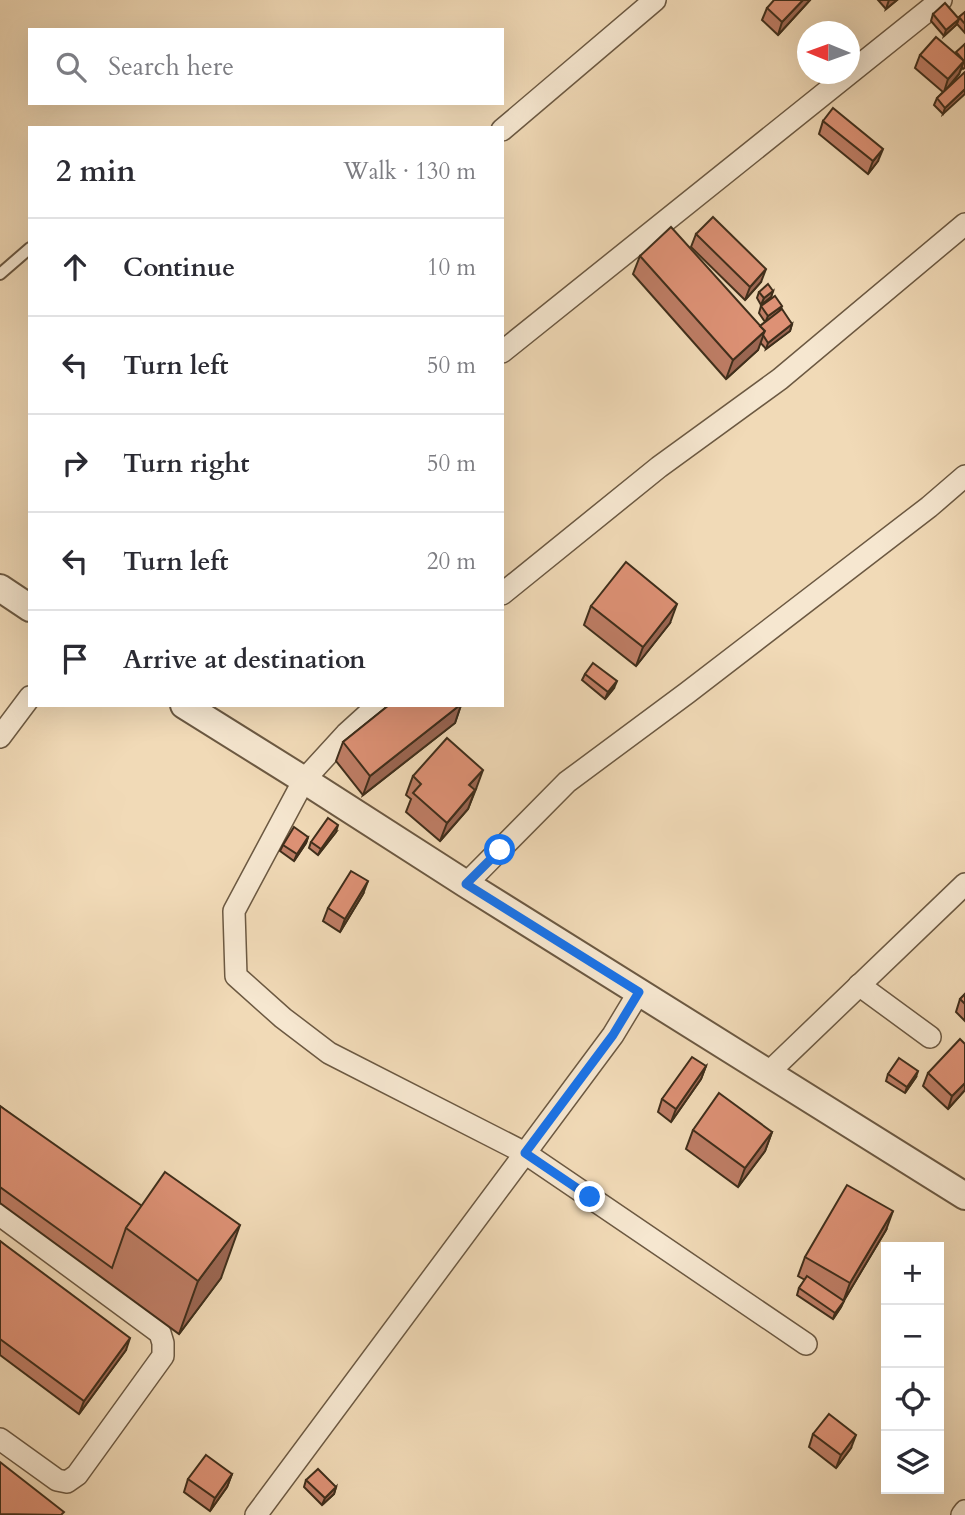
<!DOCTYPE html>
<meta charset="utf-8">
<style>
:root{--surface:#fff;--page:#f7f7f7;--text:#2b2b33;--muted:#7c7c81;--line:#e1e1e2}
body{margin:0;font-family:Cardo,serif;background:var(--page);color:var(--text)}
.controls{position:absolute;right:21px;bottom:21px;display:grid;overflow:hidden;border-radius:0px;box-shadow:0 7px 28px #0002}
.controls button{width:63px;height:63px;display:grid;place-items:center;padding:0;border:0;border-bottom:2px solid var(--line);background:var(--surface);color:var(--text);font:35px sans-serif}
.compass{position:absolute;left:797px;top:21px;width:63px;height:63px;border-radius:50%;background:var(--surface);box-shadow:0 7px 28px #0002;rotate:271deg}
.stop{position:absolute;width:21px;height:21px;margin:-16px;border:5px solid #1a73e8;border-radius:50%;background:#fff}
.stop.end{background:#1a73e8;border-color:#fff;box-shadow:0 2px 7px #0008}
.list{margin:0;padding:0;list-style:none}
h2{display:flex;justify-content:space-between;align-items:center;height:91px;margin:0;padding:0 28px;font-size:30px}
h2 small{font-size:23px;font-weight:400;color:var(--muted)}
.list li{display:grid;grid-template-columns:46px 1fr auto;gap:21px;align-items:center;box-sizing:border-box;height:98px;padding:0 28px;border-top:2px solid var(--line)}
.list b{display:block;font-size:26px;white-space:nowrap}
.list em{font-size:23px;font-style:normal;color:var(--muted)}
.icon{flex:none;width:38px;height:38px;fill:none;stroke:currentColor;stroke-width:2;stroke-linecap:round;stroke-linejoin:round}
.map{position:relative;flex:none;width:965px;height:1515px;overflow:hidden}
.search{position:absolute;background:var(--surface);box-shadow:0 7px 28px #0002;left:28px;top:28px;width:476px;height:77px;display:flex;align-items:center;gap:18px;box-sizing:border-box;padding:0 24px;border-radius:0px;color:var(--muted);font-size:26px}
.panel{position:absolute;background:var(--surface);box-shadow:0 7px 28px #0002;left:28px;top:126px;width:476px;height:581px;border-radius:0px}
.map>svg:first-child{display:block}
</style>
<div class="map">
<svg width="965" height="1515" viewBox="0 0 965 1515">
<rect width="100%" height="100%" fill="#f1dab7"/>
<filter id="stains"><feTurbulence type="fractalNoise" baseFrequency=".00286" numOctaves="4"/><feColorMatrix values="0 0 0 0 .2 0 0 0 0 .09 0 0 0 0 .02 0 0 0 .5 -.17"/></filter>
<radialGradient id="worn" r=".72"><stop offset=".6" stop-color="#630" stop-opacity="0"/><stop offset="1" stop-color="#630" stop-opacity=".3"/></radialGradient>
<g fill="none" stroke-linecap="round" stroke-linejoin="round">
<g stroke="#6c5942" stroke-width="14">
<polyline id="service" points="0,274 30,248"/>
</g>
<g stroke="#6c5942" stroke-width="24">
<g id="minor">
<polyline points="502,130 655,0"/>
<polyline points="502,352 941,0"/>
<polyline points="502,594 659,467 780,379 965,224"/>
<polyline points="378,705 346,734 304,780 234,911 236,976 283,1018 329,1053 525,1153 806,1344"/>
<polyline points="0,737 30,697"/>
<polyline points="466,884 567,782 687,693 929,507 965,476"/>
<polyline points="859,985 930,1037"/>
<polyline points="768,1073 965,884"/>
<polyline points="0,1215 160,1333 163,1343 163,1356 77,1475 67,1482 57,1480 0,1439"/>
<polyline points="256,1515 613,1035 639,992"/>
<polyline points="962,1515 965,1511"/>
</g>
</g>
<g stroke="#6c5942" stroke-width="30">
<g id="tertiary">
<polyline points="0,588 30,608"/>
<polyline points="184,705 304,780 466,884 965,1196"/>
</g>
</g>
<use href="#service" stroke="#f6e7d0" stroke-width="10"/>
<use href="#minor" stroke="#f6e7d0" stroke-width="21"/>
<use href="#tertiary" stroke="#f6e7d0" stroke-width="26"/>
</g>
<g fill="#be7d65" stroke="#3f2e1b" stroke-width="2">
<polygon points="810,0 778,35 762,20 767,8"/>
<polygon points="878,0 897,0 886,9"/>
<polygon points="965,12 965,33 957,24 959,17"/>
<polygon points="933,14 956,25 944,36 931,21"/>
<polygon points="965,44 965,68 963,69 962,67 959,74 945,91 965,72 943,114 934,105 937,98 943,92 915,68 920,55 955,54"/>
<polygon points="823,121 878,161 868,174 819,134"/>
<polygon points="696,234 761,282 745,300 691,247"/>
<polygon points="640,256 760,326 765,322 759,313 761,306 780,311 792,324 790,331 766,349 760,342 758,350 726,379 633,274"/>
<polygon points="773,291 771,297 761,305 757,298 759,292"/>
<polygon points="591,606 670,623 636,666 584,625"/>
<polygon points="585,674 614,688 605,699 582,680"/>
<polygon points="389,705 461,705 455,723 363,795 336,761 343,742"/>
<polygon points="413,776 476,789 468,809 440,841 406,812 411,799 406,795"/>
<polygon points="336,832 318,855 309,848 311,842"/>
<polygon points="308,837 306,843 294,861 280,851 283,845"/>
<polygon points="363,894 340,932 323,921 328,908"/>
<polygon points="965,994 965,1021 956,1012 960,999"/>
<polygon points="706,1066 701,1079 671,1122 658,1112 662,1099"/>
<polygon points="928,1073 965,1090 948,1109 923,1086"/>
<polygon points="888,1074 916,1077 905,1093 886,1081"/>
<polygon points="0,1106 221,1278 179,1334 0,1203"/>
<polygon points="693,1130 772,1132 765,1151 738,1187 686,1149"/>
<polygon points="886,1230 843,1302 841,1307 833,1319 797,1295 799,1288 805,1280 798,1276 805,1257"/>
<polygon points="0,1241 126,1350 79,1414 0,1355"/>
<polygon points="813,1434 851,1448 836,1468 809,1447"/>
<polygon points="232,1474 227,1487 210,1511 184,1492 188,1479"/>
<polygon points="306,1480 336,1487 334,1494 322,1505 304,1487"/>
</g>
<g fill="#9b6652" stroke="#3f2e1b" stroke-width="2">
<polygon points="803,0 810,0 778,35 782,22"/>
<polygon points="889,0 897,0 886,9"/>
<polygon points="959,19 956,25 944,36 946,30"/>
<polygon points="964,61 959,74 944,92 948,79"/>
<polygon points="965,89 965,94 943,114 945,108"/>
<polygon points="883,149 878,161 868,174 873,161"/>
<polygon points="766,269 761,282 745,300 750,287"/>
<polygon points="773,291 771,297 761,305 764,298"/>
<polygon points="782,306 779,312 765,323 768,316"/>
<polygon points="792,324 790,331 766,349 768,343"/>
<polygon points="765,331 758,350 726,379 733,360"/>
<polygon points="677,604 670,623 636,666 643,647"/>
<polygon points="617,681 614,688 605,699 608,692"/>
<polygon points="460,705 461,705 455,723 363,795 370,776"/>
<polygon points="483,770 476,789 462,804 469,785"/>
<polygon points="475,790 468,809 440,841 447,823"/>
<polygon points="338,825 336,832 318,855 321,849"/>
<polygon points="308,837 306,843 294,861 297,854"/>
<polygon points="368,881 363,894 340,932 345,919"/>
<polygon points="706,1066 701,1079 671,1122 676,1109"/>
<polygon points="918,1071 916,1077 905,1093 907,1087"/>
<polygon points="965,1083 965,1090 948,1109 952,1096"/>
<polygon points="772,1132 765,1151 738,1187 745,1168"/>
<polygon points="893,1211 886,1230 843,1302 850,1283"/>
<polygon points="240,1225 221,1278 179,1334 198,1281"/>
<polygon points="844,1301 841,1307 833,1319 835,1313"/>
<polygon points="130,1338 126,1350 79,1414 84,1401"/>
<polygon points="856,1435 851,1448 836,1468 841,1455"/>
<polygon points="232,1474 227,1487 210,1511 215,1498"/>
<polygon points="336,1487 334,1494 322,1505 325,1498"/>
</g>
<g fill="#dd9175" stroke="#3f2e1b" stroke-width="2">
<polygon points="774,0 803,0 782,22 767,8"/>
<polygon points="945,3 959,19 946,30 933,14"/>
<polygon points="965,12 965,24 959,17"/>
<polygon points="936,37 964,61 948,79 920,55"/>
<polygon points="965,44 965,62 956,52"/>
<polygon points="965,72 965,89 945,108 937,98"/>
<polygon points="833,108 883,149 873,161 823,121"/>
<polygon points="713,217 766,269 750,287 696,234"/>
<polygon points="671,227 765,331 733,360 640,256"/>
<polygon points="768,284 773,291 764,298 759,292"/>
<polygon points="775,296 782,306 768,316 761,306"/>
<polygon points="782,309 792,324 768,343 763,335 765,331 760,326"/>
<polygon points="626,562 677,604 643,647 591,606"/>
<polygon points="593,663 617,681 608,692 585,674"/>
<polygon points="389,705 460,705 370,776 343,742"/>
<polygon points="447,738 483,770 469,785 475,790 447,823 413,793 421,784 413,776"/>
<polygon points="328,818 338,825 321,849 311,842"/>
<polygon points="294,827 308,837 297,854 283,845"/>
<polygon points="351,871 368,881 345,919 328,908"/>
<polygon points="965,994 965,1004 960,999"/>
<polygon points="960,1039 965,1044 965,1083 952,1096 928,1073"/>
<polygon points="692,1057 706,1066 676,1109 662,1099"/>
<polygon points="899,1058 918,1071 907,1087 888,1074"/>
<polygon points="719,1093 772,1132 745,1168 693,1130"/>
<polygon points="0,1106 142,1206 126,1228 112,1268 0,1187"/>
<polygon points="165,1172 240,1225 198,1281 126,1228"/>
<polygon points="847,1185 893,1211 850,1283 805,1257"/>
<polygon points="0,1241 130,1338 84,1401 0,1339"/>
<polygon points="807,1276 844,1301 835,1313 799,1288"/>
<polygon points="829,1414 856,1435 841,1455 813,1434"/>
<polygon points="206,1455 232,1474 215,1498 188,1479"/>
<polygon points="0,1462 64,1512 61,1515 0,1514"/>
<polygon points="318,1469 336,1487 325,1498 306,1480"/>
</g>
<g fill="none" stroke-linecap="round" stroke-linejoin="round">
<polyline stroke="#1a73e8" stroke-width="9" points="500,850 466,884 639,992 613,1035 525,1153 590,1197"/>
</g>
<rect width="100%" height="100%" filter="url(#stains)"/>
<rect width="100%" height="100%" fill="url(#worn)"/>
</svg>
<div class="controls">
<button>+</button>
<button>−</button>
<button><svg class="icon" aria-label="locate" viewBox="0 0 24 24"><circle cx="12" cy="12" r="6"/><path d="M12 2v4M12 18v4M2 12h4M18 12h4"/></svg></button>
<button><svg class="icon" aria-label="layers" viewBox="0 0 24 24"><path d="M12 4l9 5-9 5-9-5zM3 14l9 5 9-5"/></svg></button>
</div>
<svg class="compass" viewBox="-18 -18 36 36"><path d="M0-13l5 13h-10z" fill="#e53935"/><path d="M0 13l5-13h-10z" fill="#7c7c81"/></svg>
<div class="stop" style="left:500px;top:850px"></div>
<div class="stop end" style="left:590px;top:1197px"></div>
<div class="search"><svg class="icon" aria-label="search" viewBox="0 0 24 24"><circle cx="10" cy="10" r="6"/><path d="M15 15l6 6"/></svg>Search here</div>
<section class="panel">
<h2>2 min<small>Walk · 130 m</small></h2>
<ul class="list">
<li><svg class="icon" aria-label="ahead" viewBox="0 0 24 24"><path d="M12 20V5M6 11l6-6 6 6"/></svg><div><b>Continue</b></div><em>10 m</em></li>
<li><svg class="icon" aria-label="left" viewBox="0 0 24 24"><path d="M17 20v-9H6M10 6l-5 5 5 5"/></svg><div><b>Turn left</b></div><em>50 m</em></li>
<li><svg class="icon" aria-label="right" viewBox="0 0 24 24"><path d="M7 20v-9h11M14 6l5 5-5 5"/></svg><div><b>Turn right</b></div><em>50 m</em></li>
<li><svg class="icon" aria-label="left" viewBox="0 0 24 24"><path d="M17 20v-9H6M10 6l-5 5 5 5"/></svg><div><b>Turn left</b></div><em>20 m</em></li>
<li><svg class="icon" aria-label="arrive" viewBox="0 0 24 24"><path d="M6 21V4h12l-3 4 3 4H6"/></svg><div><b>Arrive at destination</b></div></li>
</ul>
</section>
</div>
